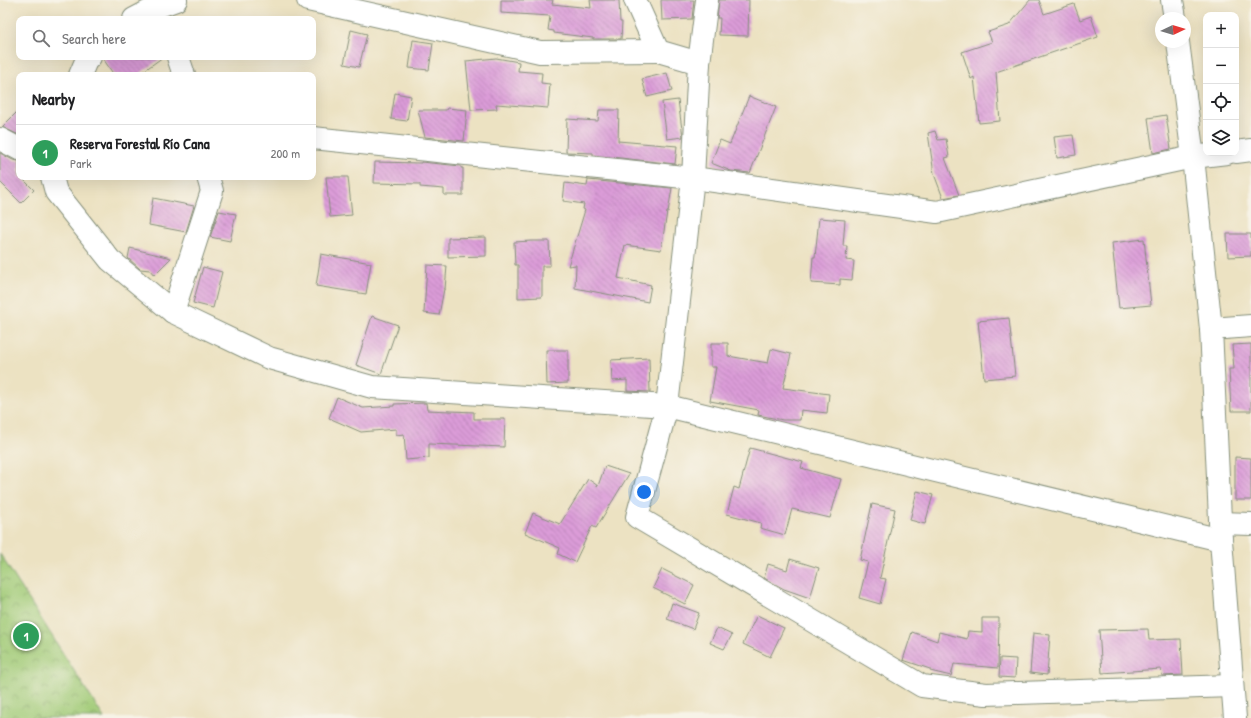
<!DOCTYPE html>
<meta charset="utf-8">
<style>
:root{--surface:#fff;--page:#f6f6f6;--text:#202124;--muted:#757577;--line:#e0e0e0;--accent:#0b8043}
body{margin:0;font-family:"Patrick Hand",sans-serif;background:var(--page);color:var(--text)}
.controls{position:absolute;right:12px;top:12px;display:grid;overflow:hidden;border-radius:8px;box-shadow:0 4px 16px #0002}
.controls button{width:36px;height:36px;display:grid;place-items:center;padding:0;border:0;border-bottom:1px solid var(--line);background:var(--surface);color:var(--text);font:20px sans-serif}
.compass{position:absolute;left:1155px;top:12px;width:36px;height:36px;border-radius:50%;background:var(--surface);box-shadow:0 4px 16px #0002;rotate:86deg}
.you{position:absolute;left:644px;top:492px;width:14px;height:14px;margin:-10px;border:3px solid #fff;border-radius:50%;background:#1a73e8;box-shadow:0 0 0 6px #1a73e833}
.badge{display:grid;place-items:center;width:26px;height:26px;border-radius:50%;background:var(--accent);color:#fff;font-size:13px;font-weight:700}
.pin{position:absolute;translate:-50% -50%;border:2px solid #fff;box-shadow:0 1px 4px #0006}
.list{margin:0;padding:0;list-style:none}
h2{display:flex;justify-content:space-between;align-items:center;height:52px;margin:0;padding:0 16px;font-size:17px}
h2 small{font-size:13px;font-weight:400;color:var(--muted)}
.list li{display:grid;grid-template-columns:26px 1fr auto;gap:12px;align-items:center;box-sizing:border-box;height:56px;padding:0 16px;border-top:1px solid var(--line)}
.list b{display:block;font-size:15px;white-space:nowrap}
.list p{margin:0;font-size:13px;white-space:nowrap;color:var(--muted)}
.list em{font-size:13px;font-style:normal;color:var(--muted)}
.icon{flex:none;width:22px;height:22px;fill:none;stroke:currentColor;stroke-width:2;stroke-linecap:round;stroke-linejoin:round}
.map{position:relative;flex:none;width:1251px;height:718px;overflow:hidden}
.search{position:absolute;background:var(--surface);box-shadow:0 4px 16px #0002;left:16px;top:16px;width:300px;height:44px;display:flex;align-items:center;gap:10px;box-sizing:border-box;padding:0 14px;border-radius:8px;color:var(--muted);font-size:15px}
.panel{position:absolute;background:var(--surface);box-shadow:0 4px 16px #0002;left:16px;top:72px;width:300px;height:108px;border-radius:8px}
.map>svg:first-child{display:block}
</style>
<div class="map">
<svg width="1251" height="718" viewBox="0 0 1251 718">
<defs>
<pattern id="park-crowns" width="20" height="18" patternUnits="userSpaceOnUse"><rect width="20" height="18" fill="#a1cb77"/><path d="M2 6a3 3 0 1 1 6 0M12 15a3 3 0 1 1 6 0" fill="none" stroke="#83a662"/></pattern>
<pattern id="building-back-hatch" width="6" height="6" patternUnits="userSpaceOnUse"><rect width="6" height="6" fill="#db9bd8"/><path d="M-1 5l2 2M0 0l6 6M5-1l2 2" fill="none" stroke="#b180b0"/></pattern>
</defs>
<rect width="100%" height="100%" fill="#f7f3e8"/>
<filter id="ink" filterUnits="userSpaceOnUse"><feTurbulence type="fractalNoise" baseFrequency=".025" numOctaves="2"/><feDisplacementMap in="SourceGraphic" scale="8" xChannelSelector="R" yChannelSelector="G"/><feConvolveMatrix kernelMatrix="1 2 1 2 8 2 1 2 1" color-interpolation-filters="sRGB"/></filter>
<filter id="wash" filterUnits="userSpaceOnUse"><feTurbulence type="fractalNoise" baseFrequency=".012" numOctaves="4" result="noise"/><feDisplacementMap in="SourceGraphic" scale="16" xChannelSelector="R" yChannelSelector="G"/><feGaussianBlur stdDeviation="0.9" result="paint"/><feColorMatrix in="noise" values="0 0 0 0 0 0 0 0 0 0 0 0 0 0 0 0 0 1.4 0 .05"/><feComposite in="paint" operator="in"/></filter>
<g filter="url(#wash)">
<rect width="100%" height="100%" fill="#ece2c2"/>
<polygon fill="url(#park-crowns)" stroke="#608456" points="0,554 104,718 0,718"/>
<g id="blocks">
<g fill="url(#building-back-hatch)">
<polygon points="501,0 553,0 552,4 591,8 590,0 619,0 620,22 622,22 621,39 593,39 593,38 554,33 554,31 548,30 550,16 501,13"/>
<polygon points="661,0 694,0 692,19 662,20"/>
<polygon points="719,0 749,0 748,36 719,35 720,18 717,18"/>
<polygon points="1030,0 1039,0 1044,14 1074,4 1080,20 1091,16 1098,37 996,72 1000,121 979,123 974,77 971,79 962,52 992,42 988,32 1009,25"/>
<polygon points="351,30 367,34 359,67 344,64"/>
<polygon points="413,40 433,43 429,70 409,68"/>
<polygon points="102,57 163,57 138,75 114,75"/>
<polygon points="496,58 519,62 518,71 542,73 541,83 550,84 548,108 496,104 497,109 471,110 466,61"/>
<polygon points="667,73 672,91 647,97 642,79"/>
<polygon points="395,93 411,96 407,121 391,119"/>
<polygon points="749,96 776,107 750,173 731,171 711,163 720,140 730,144"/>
<polygon points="678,100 683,137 667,139 662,102"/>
<polygon points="447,108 467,110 464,141 425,137 418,110 446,110"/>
<polygon points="19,110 19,135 2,127"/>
<polygon points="599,110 619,110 618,141 677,146 675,164 593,155 593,153 566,152 567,119 598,121"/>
<polygon points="1166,115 1171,149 1153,153 1148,118"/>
<polygon points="935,131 938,140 946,139 949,157 945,158 959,195 943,198 934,174 928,133"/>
<polygon points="1073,135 1076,155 1057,158 1054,137"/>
<polygon points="0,153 13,160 19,161 19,177 21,177 34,190 21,203 0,182"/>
<polygon points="375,162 421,163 421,162 461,166 461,168 463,168 463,195 444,195 444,189 420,187 420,184 374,183"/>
<polygon points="326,177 348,177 352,215 330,217"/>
<polygon points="588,180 672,188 668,212 667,212 661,250 625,245 618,278 651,285 648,302 575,288 576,265 568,266 585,210 583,209 584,204 563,201 565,183 587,186"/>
<polygon points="153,198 194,206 186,232 149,225"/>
<polygon points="219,211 236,214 230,241 210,237"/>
<polygon points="819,218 845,220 843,246 847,246 846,260 854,261 852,280 840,279 840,285 811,283 813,257 815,257"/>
<polygon points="1227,234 1251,234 1251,256 1228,257"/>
<polygon points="486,237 486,256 448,257 448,238"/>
<polygon points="1144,239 1151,305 1119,308 1112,243"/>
<polygon points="531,241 549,241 550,266 542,266 542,297 518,298 518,265 515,265 514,242"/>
<polygon points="130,248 171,258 154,275 150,270 140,269 128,258"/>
<polygon points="321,254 371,263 366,294 316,286"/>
<polygon points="427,265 447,266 445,289 444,289 439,315 424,313"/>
<polygon points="203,267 222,272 213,308 193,303"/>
<polygon points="372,316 398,325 381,374 356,365"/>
<polygon points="1009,318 1015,376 984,379 978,321"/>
<polygon points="711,343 728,343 728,356 768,363 771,349 791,354 783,388 829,394 827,413 801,410 800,420 783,420 758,415 759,410 710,401 716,367 711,367"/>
<polygon points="1251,344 1251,411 1231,411 1229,369 1234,369 1232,345"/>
<polygon points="546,350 568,350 568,383 547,384"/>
<polygon points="649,358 650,392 627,391 627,380 612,381 611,360"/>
<polygon points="337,397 363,408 394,406 394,404 426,403 427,410 474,412 474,419 505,419 504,447 429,444 429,458 406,460 404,434 396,435 396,429 361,432 329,418"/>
<polygon points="750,448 803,462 801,468 841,479 830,518 792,509 785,535 760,528 761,523 727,514 734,487 739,489"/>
<polygon points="1235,457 1251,458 1251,500 1235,500"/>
<polygon points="605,466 629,474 596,528 592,526 575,562 558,554 560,548 525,533 533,513 560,524 588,479 598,486"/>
<polygon points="917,491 933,495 925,524 910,520"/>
<polygon points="872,504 895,509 880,578 886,579 880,604 859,598 868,562 860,560"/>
<polygon points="790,559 819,568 810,598 784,589 764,578 768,564 787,570"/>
<polygon points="662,569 694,585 685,604 653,588"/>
<polygon points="672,603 699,613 693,629 667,619"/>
<polygon points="757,615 784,628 770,657 743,644"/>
<polygon points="982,618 999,618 998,668 954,664 951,676 930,671 930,669 903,660 912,632 937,641 939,632 967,639 968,631 982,632"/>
<polygon points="717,628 732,635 724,649 710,643"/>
<polygon points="1148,629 1149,640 1181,639 1183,675 1162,676 1161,669 1102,673 1099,630"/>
<polygon points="1033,633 1050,635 1047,675 1030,673"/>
<polygon points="1000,658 1016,659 1015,678 999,677"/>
</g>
</g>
</g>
<g filter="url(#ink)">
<use href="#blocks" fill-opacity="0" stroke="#86907b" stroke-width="1"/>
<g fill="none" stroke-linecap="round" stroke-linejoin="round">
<g stroke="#86907b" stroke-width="24">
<g id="minor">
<polyline points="308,0 540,52 658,51"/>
<polyline points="635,0 658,51 699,63 693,178 667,406 637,517 922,686 986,694 1232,686"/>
<polyline points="1172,0 1175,18"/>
<polyline points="134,19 157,7 176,0"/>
<polyline points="1178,42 1193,157 1211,329 1221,540 1235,718"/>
<polyline points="178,57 184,75"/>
<polyline points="699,63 707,0"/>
<polyline points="80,75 86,61 90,57"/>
<polyline points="313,138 693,178 937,212 1193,157 1227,153"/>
<polyline points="0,139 19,149"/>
<polyline points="1236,152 1251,150"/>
<polyline points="52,177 56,192 110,260 173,312 269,358 372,387 667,406 1221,540"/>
<polyline points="173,312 212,191 208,177"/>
<polyline points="1211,329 1251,326"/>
<polyline points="1220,523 1251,524"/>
</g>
</g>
<use href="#minor" stroke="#fff" stroke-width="22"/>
</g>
</g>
</svg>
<div class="controls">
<button>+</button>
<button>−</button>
<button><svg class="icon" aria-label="locate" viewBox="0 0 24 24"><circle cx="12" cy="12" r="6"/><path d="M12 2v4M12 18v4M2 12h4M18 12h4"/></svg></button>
<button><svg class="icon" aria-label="layers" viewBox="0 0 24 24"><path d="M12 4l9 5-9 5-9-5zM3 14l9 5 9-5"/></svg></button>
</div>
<svg class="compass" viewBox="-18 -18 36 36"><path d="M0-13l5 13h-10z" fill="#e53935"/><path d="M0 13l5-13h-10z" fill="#757577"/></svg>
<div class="you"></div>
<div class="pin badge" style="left:26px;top:636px;background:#2e9e5b">1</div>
<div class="search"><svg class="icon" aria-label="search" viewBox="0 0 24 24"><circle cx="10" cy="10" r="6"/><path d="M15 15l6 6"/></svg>Search here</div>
<section class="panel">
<h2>Nearby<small></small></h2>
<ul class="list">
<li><span class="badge" style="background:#2e9e5b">1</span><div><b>Reserva Forestal Río Cana</b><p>Park</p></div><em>200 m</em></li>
</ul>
</section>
</div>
